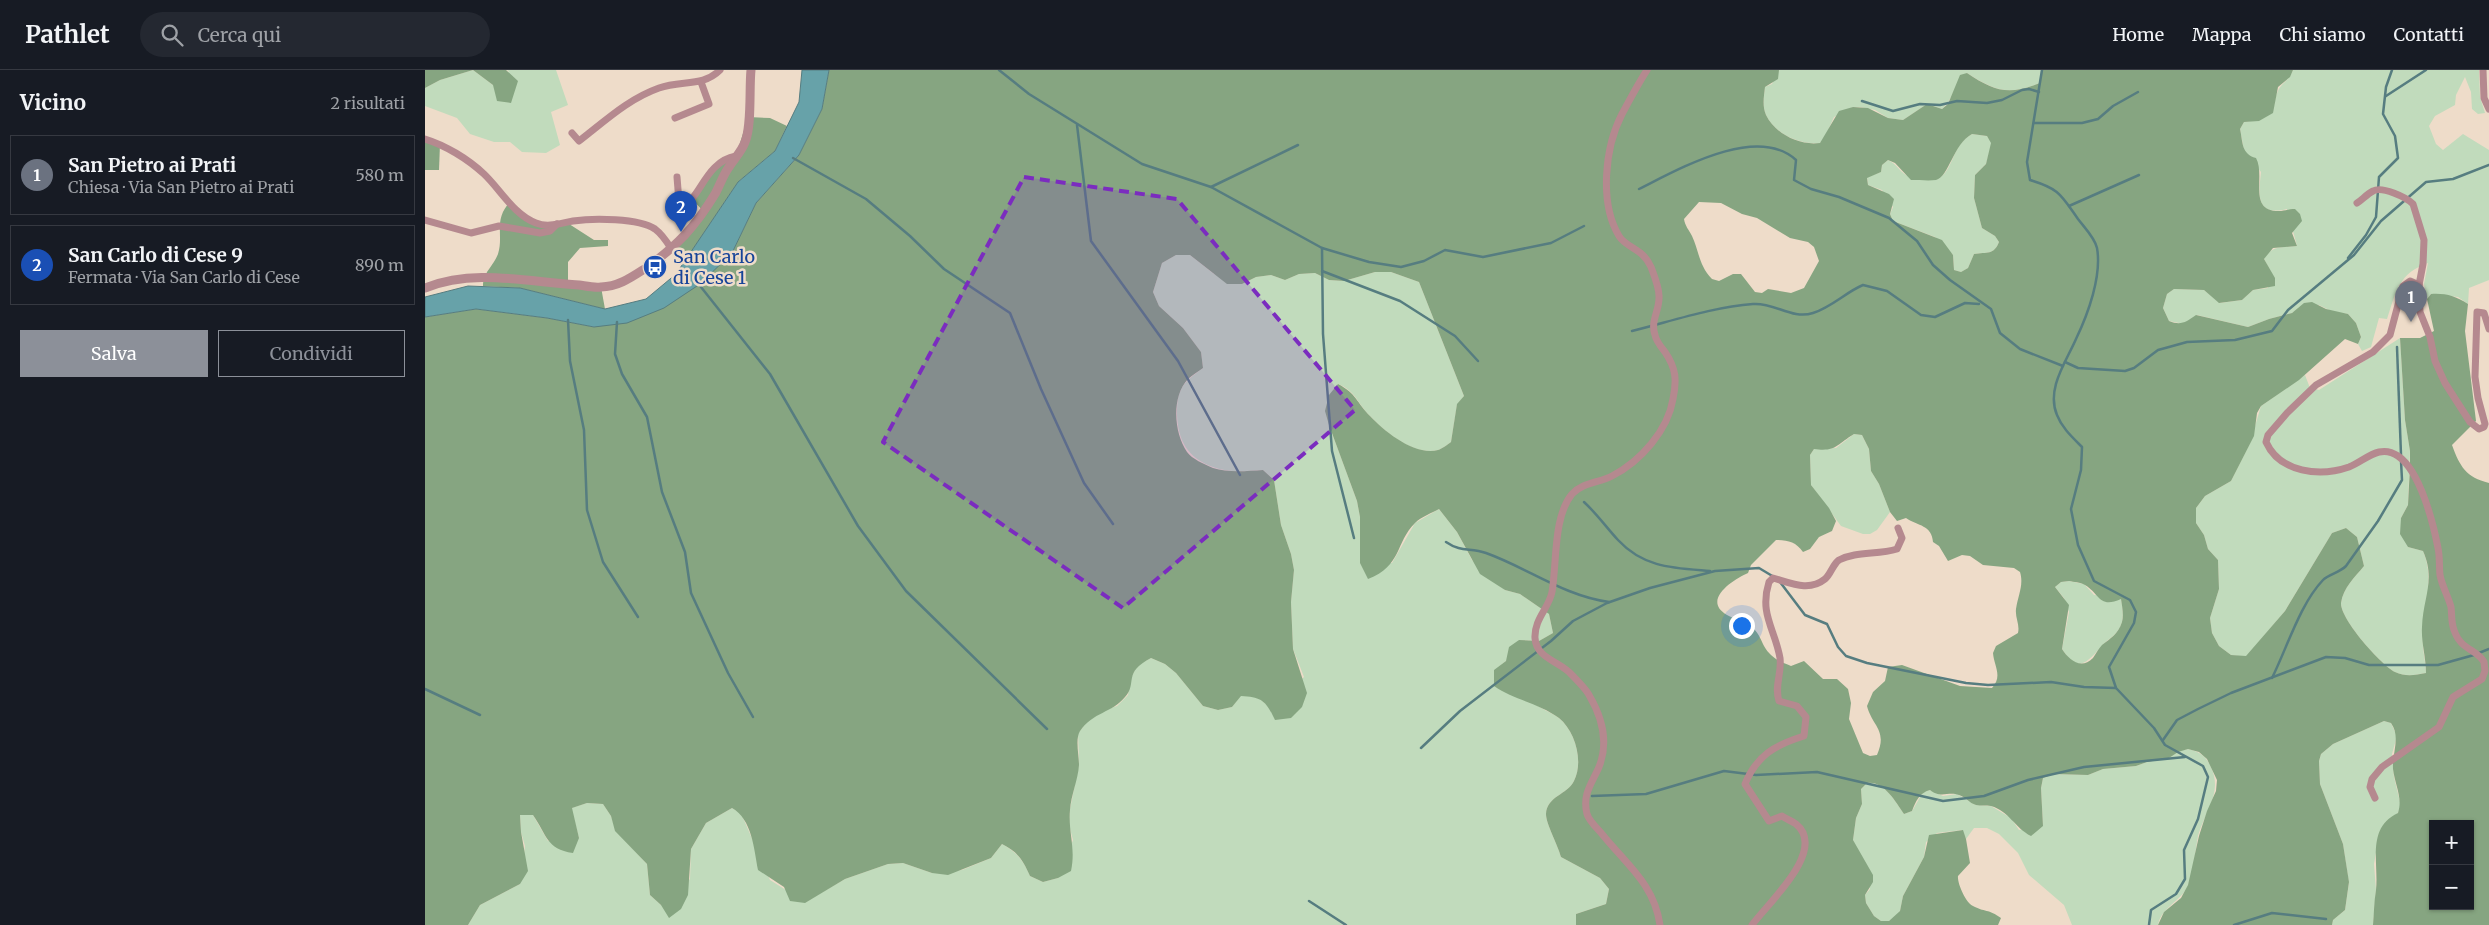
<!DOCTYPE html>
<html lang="it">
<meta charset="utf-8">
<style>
:root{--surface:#171b24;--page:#242831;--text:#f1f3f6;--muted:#9ea1a6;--line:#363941;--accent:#8c9099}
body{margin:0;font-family:Merriweather,serif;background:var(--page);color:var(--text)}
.controls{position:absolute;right:15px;bottom:15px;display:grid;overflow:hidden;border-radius:0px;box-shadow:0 1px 4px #0004}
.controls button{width:45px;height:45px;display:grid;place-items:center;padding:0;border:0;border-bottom:1px solid var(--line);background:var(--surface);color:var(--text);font:25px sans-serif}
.you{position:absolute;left:1316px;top:555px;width:18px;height:18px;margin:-12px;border:4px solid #fff;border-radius:50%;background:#1a73e8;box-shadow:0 0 0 8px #1a73e833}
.badge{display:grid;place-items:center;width:32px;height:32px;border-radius:50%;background:var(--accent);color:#fff;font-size:16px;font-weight:700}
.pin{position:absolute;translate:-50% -41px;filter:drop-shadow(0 1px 2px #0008)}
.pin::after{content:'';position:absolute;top:26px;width:18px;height:15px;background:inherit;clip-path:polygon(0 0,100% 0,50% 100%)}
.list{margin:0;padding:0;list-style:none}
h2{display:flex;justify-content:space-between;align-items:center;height:65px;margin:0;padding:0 20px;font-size:21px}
h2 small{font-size:16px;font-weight:400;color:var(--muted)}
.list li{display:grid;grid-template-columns:32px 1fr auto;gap:15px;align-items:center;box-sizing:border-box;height:80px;margin:0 10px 10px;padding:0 10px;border:1px solid var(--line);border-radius:0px}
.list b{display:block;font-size:19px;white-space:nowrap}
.list p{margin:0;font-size:16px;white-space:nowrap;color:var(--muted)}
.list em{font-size:16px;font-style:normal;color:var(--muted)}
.actions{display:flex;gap:10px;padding:15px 20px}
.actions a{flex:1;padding:11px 0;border:1px solid var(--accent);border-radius:0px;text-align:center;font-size:18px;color:var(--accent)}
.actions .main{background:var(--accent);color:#fff}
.icon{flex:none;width:28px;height:28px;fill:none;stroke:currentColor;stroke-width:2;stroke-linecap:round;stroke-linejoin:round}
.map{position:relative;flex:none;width:2064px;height:855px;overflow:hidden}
header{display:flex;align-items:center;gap:30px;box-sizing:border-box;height:70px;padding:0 25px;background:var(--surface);border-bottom:1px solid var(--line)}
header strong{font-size:24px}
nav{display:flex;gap:28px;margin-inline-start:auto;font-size:18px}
.search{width:350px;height:45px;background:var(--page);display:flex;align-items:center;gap:12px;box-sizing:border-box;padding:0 18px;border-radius:28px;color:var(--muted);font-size:19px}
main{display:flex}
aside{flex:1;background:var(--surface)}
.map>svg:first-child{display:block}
</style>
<header>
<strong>Pathlet</strong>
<div class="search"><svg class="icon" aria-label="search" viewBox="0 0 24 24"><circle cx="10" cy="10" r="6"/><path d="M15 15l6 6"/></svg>Cerca qui</div>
<nav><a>Home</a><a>Mappa</a><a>Chi siamo</a><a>Contatti</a></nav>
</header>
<main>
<aside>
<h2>Vicino<small>2 risultati</small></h2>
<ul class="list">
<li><span class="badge" style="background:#6b7280">1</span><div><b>San Pietro ai Prati</b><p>Chiesa · Via San Pietro ai Prati</p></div><em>580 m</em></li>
<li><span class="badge" style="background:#1a4fb4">2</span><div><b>San Carlo di Cese 9</b><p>Fermata · Via San Carlo di Cese</p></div><em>890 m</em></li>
</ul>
<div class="actions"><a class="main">Salva</a><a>Condividi</a></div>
</aside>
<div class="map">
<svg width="2064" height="855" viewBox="0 0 2064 855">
<rect width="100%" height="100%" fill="#eedcc9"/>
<g fill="#c1dbbc">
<polygon points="48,0 68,15 84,1 81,0 131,0 143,35 126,42 135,75 121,83 97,82 85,72 69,72 45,64 32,48 0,36 0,18 15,10"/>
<path d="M 1354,0 L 1616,0 L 1615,13 C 1583,26 1570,21 1542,3 C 1527,16 1529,29 1517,39 L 1502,34 L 1478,50 L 1463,48 L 1450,40 L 1435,37 L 1428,37 L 1409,47 L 1400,67 L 1395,73 C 1375,75 1350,64 1341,45 C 1337,36 1339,26 1340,17 L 1347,14 Z"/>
<path d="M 1868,0 L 2054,0 L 2055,27 L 2060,43 L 2053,44 L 2047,39 L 2046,22 L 2040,7 L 2031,25 L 2030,35 L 2010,46 L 2004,56 L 2011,74 L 2018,80 L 2038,64 L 2064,80 L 2064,210 L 2044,218 L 2043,234 L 2033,227 L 2006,224 L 2002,229 L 1999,214 L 2003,193 C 1974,203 1971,221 1962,249 L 1954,248 L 1946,277 L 1937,281 L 1933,274 L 1936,267 L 1931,253 L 1923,244 L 1908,242 L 1894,235 L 1873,239 L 1867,243 L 1844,249 L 1823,257 L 1772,245 L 1759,254 L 1744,251 L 1738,238 L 1742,224 L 1749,219 L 1779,220 L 1795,233 L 1817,230 L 1828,220 L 1843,218 L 1846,202 L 1839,189 C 1846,175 1858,178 1872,176 L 1862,139 C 1829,147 1834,122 1836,102 L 1819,81 L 1815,59 L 1819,52 L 1826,51 L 1849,36 C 1853,10 1860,18 1868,0 Z"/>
<path d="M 1547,64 L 1562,66 L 1567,73 L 1561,94 L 1550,105 L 1549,128 L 1557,158 L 1570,166 L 1574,172 C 1569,185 1562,182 1549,184 L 1543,198 L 1536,202 L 1529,200 L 1528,185 L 1510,167 L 1468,151 L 1465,144 L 1468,137 L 1457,120 L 1443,115 L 1442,107 L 1456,102 L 1457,95 L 1463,90 C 1472,94 1474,101 1481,105 C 1487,109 1494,109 1500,109 C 1504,109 1508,110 1512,109 C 1529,102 1526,75 1547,64 Z"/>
<path d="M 751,185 L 765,185 L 789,204 L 817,214 L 831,207 L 846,205 L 860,210 L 874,204 L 890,203 L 904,210 L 919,211 L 950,202 L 966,202 L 994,212 L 1039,326 L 1032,335 L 1026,372 C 1023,374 1017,379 1013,380 C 989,386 960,362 945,346 C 932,333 931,321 913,314 L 904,355 L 932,431 L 935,447 L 935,493 L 967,493 L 990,453 L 1014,439 L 1032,462 L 1047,490 L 1080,520 L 1095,524 L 1124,544 L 1128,563 L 1114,571 L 1094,570 L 1081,591 L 1069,601 C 1082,611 1094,622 1107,632 C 1116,639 1126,642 1134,648 C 1150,661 1159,691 1149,711 C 1142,725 1122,726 1121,744 C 1121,754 1133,775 1136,787 L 1175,808 L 1184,819 L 1181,834 L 1151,844 L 1151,855 L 43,855 L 55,835 L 95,814 L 100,776 L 96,762 L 95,745 L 108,745 L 123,771 L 154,768 L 146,738 L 162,733 L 178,734 L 186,746 L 191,761 L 222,794 L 225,825 L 236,835 L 265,809 L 266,779 L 281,753 L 307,738 L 316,743 L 345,810 L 380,832 L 420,809 L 463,794 L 478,793 L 507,803 L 537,800 L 566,788 L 577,774 C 592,782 598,790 605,806 L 618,812 L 633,808 L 648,770 L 644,755 L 645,739 L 654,694 L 653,663 L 664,649 L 677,641 L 692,636 L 703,625 L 705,610 L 712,595 L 726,588 L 740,594 L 751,603 L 778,636 L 793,640 L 807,637 L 816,625 L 833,627 L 844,637 L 879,607 L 868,579 L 866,532 L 869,500 L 866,484 L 856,455 L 849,410 L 838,400 C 822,401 803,403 788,397 C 763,388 753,371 752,345 C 752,338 752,329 755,322 C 759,311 769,305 778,298 L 776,282 L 758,258 L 734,236 L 728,222 L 737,193 Z"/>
<path d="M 1975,268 L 1980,350 L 1985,381 L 1983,435 L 1976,448 L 1983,477 L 1998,481 C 2010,508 1999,539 1998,568 C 1997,579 2001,592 2001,603 C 1990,605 1981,607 1970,602 C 1956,595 1915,549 1916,533 C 1918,518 1930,507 1939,496 L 1932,467 L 1921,458 L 1907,463 L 1860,541 L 1821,587 L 1806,585 L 1794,576 L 1787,563 L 1785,548 L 1794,519 L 1793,490 L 1783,479 L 1779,465 L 1771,453 L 1771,438 L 1780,426 L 1806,411 L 1825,373 L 1836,336 L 1880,305 L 1885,318 L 1894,320 Z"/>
<polygon points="1429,364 1437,365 1444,379 1446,401 1454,414 1465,442 1452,460 1445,464 1438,464 1416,456 1386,415 1385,385 1389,379 1411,378"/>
<path d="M 1644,511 L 1659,514 L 1669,525 L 1696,528 C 1697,536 1699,544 1697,552 C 1693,566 1683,568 1675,578 C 1660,595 1652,602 1637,579 L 1644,542 L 1639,528 L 1630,517 L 1636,512 Z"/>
<polygon points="1959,651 1966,653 1972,666 1967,684 1969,707 1976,736 1973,743 1954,765 1949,794 1951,820 1948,855 1907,855 1908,850 1920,840 1924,813 1918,774 1895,714 1894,691 1896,684 1908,674"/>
<path d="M 1763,679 C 1775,682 1781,686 1786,697 C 1798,723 1780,741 1773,766 C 1770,782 1769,801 1763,816 C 1756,831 1736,838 1733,855 L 1647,855 L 1639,835 L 1604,805 L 1593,783 L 1574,764 L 1562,758 L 1549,758 L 1541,769 L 1537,760 L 1512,763 L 1501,772 L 1499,787 L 1478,826 L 1475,841 L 1471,847 L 1464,851 L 1456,851 L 1449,846 L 1441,833 L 1440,825 L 1445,819 L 1428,770 L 1431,748 L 1437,734 L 1436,719 L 1442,713 C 1459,711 1470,731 1479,744 L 1487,741 L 1498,722 L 1505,720 L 1518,726 L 1532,724 L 1551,735 L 1566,736 L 1586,748 L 1594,760 L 1618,756 L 1616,718 L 1618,708 L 1629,704 L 1663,705 L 1678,699 L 1711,696 L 1722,692 L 1744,688 L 1753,681 Z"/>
</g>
<g fill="#86a581" fill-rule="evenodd">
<polygon points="0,0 81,0 93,11 86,33 72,31 68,15 48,0 15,10 0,18"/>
<path d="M 404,0 L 1354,0 L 1353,9 L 1340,17 C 1339,26 1337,36 1341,45 C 1350,64 1375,76 1395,73 L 1414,41 L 1428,37 L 1443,38 L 1463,48 L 1478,50 L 1502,34 L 1517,39 L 1523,34 L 1535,5 L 1542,3 C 1569,21 1583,26 1615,13 L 1616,0 L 1868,0 L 1865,7 L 1853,17 L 1848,43 L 1834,51 L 1819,52 L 1815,59 C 1818,72 1816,84 1831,88 C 1841,106 1822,141 1854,141 C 1859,141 1864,139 1870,139 L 1875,144 L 1877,151 L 1867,163 L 1872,176 L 1848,178 L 1839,189 L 1850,208 L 1850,216 L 1828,220 L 1817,230 L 1794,233 L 1779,220 L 1749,219 L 1742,224 L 1738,238 L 1744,251 C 1756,256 1761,252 1771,245 L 1823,257 L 1844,249 L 1867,243 L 1879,233 L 1887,232 L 1901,239 L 1923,244 L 1931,253 L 1936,267 L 1933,274 L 1920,269 L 1874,310 L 1836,336 L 1832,343 L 1829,366 L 1806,411 L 1780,426 L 1771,438 L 1771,453 L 1779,465 L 1783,479 L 1793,490 L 1794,519 L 1785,548 L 1787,563 L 1794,576 L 1806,585 L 1821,586 L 1860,541 L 1907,463 L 1921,458 L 1932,467 L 1939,496 C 1930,507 1918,518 1916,533 C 1915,549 1956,595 1970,602 C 1981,607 1990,605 2001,603 C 2001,587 1996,572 1997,557 C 1998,527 2011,510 1998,481 L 1983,477 L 1975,464 L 1976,448 L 1983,435 L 1985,396 L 1985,381 L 1980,350 L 1975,268 L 1995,268 L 2009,261 L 2002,229 L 2006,224 C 2020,223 2031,226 2043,234 L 2040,261 L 2051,351 L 2027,375 C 2035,397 2041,407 2064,413 L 2064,855 L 1948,855 C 1949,843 1949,832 1951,820 C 1954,793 1941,758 1973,743 C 1978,728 1970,715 1968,699 C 1967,683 1976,667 1966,653 L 1959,651 L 1908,674 L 1896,684 L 1894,691 L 1895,714 L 1918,774 L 1924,812 L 1920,840 L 1908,850 L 1907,855 L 1733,855 L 1739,842 L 1756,828 L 1763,815 L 1774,766 L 1782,741 L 1791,721 L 1792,710 L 1782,689 L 1774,682 L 1763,679 L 1753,682 L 1744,688 L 1722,692 L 1711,696 L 1678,699 L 1663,705 L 1629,704 L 1618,708 L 1616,718 L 1618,756 L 1606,766 C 1590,758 1584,741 1566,736 C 1561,735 1556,736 1551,735 C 1544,733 1541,727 1534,725 C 1523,721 1516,729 1505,720 C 1494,723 1491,731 1487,741 L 1479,744 C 1470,731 1459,711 1442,713 L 1436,719 L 1437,734 L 1431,748 L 1428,770 L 1448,805 L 1448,812 L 1440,825 L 1441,833 L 1449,846 L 1456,851 L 1464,851 L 1475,841 L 1478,826 L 1499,787 L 1504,765 L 1538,760 L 1541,769 L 1545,793 L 1533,806 C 1532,813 1541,833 1548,836 C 1559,842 1564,839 1576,848 L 1573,855 L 1151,855 L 1151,844 L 1181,834 L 1184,819 L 1175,808 L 1136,787 C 1133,775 1121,754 1121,744 C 1122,726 1142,725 1149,711 C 1159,691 1150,661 1134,648 C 1114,633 1089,630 1069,616 L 1069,600 L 1081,591 L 1084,577 L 1094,570 L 1114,571 L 1128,563 L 1124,544 L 1095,524 L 1080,520 L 1055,504 L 1032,462 L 1014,439 C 1007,443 996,447 990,453 C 970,473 977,496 943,509 L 935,493 L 935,447 L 932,431 L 904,355 L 900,341 L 904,325 L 913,314 C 932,324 931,332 945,346 C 960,362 990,386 1013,380 C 1017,379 1023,374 1026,372 L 1032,334 L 1039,326 L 994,212 L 966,202 L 950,202 L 919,211 L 904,210 L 890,203 L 874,204 L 860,210 L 846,205 L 831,207 L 817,214 L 802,214 L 765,185 L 751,185 L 737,193 L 728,222 L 734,236 L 758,258 L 776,282 L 778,298 C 773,302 767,305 763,309 C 746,327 749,363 762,382 C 767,389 779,394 788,398 C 803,403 822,401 838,400 L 849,410 L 856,455 L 866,484 L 869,500 L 866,532 L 868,579 L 882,623 L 877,637 L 866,648 L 850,650 C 841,631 837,627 816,626 L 807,637 L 793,640 L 778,636 L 751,603 L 740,594 L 726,588 C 697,603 713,613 700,627 C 687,643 668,642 655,661 C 650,669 654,685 654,695 C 653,710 646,725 645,740 C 643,762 651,778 646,801 L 633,808 L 618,812 L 605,806 C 598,790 593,782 577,774 L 566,788 L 523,805 L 507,803 L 478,793 L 463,794 L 420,809 L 380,833 L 365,831 L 359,817 L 333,800 C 329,779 327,749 307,738 L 281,753 L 266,779 L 263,825 L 256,839 L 244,848 L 236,835 L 225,825 L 222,794 L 190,761 L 186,746 L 178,734 L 162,733 L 147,738 L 154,768 L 148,783 C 121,779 122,765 108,745 L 95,745 L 96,762 L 103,801 L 95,814 L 55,835 L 43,855 L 0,855 L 0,247 L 51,239 L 122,248 L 169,257 L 307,183 L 331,133 L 374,85 L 397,39 ZM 1547,64 L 1562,66 L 1566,73 L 1561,94 L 1550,105 L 1549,128 L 1557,158 L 1570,166 L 1574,172 C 1569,185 1562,182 1549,184 L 1543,198 L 1536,202 L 1529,200 L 1528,185 L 1517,170 L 1468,151 L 1465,144 L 1469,129 L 1464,124 L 1443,115 L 1442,108 L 1456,102 L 1457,95 L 1463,90 L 1470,93 L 1486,110 C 1494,110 1504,111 1511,110 C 1524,107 1528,74 1547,64 ZM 1274,132 L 1296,133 L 1317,144 L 1332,148 L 1365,168 L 1383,172 L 1389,177 L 1394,191 L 1379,218 L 1366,223 L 1343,219 L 1337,223 L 1330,222 L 1316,204 L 1308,204 L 1294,211 L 1287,209 C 1274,196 1274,181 1267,166 C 1264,160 1260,156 1259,149 ZM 1429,364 L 1437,365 L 1444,379 L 1446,401 L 1454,414 L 1465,442 L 1472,451 L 1481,448 C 1493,456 1507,455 1508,472 L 1514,476 L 1523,491 L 1537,485 L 1545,486 L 1558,495 L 1589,498 L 1595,502 C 1599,515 1593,525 1591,539 C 1590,548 1595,554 1593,563 L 1571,576 L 1568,583 C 1569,596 1578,606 1567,618 L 1535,616 L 1477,595 L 1463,597 L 1460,611 L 1448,622 L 1442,636 C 1447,656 1463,660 1452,685 L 1445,686 L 1438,683 L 1424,649 L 1426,633 L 1423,619 L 1412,609 L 1398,609 L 1379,591 L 1366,596 C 1355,592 1345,587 1339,576 C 1336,570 1334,564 1329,559 C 1322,552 1311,550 1302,545 C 1276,530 1309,509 1323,503 L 1326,495 L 1351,470 C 1363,470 1371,472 1378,482 L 1385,479 L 1394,467 L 1407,461 L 1411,451 L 1404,438 L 1386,415 L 1385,385 L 1389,379 C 1411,382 1411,375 1429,364 ZM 1644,511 C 1649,512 1655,512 1660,515 C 1675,524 1674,539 1696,529 C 1697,536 1699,545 1697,552 C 1693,564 1686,568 1677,575 C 1673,579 1671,584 1668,588 C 1656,600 1644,590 1637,579 L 1644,535 L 1630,517 L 1636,512 ZM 2008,754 L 2045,754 L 2045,836 L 2008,836 Z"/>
<polygon points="323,47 345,48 362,56 350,81 313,112 260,191 248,179 278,141 267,129 291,94 311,86"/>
<polygon points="0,69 15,74 14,100 0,100"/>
<path d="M 85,132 L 111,153 L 141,152 L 169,170 L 183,170 L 183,176 L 155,178 L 143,192 L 143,215 L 176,217 L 180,239 L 95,218 L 58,216 C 58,202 68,197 73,184 C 79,165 68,150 85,132 Z"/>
</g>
<polygon fill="#67a2a9" stroke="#567d80" points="377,0 404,0 397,39 374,85 331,133 307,183 275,214 239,238 202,253 169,257 122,248 51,239 0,247 0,227 43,216 95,218 180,239 221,229 251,204 313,112 350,81 374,32"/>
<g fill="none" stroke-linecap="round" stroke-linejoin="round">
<g stroke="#567d80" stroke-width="2.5">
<polyline points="574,0 604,24 717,94 786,117 897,178 944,192 976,197 999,191 1020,180 1058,187 1126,173 1159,156"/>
<path d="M 1617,0 L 1602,92 L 1605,110 C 1635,119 1636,125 1653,149 C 1659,157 1670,168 1672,178 C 1677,206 1663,244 1651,269 C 1641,292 1621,319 1632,345 C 1637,358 1647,367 1657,377 L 1656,400 L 1646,439 L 1653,475 L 1669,511 L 1705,530 L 1711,542 L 1709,553 L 1684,597 L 1691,618 L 1729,658 L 1740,675 L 1778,696 L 1783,707 L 1773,749 L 1759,780 L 1760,809 L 1751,824 L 1726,840 L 1724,855"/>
<polyline points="1961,26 2001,0"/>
<polyline points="1437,31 1468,41 1495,34 1515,35 1532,31 1562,33 1577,30 1597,20 1604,19 1614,22"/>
<polyline points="1609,53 1657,53 1673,49 1688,36 1713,22"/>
<polyline points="652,55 666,171 753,291 815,405"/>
<polyline points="368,88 441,129 485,166 519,199 585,243 616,319 659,413 688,454"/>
<polyline points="786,117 873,75"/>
<path d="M 1214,119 C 1254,99 1332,54 1371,90 L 1369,110 L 1386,119 L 1414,127 L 1464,148 L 1492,171 L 1508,195 L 1525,210 L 1566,239 L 1575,263 L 1595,279 L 1638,296"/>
<polyline points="1644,136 1714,105"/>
<polyline points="897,178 898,264 907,381 929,468"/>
<polyline points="1923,188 1941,165 1951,147 1954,107 1973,88 1970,66 1958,44 1961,17 1967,0"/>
<polyline points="897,201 975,231 1030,266 1053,291"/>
<polyline points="272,212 345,304 433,456 481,521 622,659"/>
<polyline points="143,250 145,291 159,360 162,440 178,492 213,547"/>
<polyline points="192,252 190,284 197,304 222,347 237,422 260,482 266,523 303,603 328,647"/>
<path d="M 1207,261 C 1247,251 1288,237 1328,234 C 1349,232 1367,250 1388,243 C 1407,237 1421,222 1438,215 L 1462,221 L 1496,245 L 1510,247 L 1540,233 L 1554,234"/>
<polyline points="1972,277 1976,385"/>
<polyline points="1640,292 1653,298 1700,301 1709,298 1733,280 1744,277 1762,272 1810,270 1847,261 1863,240 1929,185 1956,151 2001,112 2028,109 2064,95"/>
<path d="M 1159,432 C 1172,444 1181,457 1193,470 C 1219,498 1249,498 1285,501"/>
<path d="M 1021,472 C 1037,483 1045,477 1061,483 C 1103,498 1139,526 1184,532"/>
<polyline points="1355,512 1380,545 1402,554 1413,577 1421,586 1442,593 1541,613 1563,615 1626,612 1659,617 1691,618"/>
<polyline points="2054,583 2064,579"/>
<path d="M 1847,608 C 1862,578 1875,534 1898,510 C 1904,504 1914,503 1921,496 L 1953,451 L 1977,410 L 1976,391"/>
<polyline points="0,619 55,645"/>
<polyline points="1738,670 1752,650 1773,639 1806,623 1901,587 1920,588 1944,595 2013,595 2049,585"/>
<polyline points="996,678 1035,641 1126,571 1148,551 1182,533 1225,518 1290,501 1334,498 1349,507"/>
<polyline points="1167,726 1221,724 1299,701 1331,705 1392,702 1518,731 1559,726 1603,710 1659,697 1760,687"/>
<polyline points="884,831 921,855"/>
<polyline points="1809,855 1847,843 1901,849"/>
</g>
<g stroke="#b5898f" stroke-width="7">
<path d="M 1222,0 C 1213,14 1205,29 1197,44 C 1180,77 1174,133 1194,166 C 1201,178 1218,178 1226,197 C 1229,205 1234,217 1234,226 C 1235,240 1225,251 1230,265 C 1231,271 1236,277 1240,282 C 1251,298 1252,310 1248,329 C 1243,360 1216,391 1187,406 C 1174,413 1158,412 1147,424 C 1128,447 1132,493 1127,522 C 1124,538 1109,549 1110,568 C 1111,587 1132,591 1144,602 C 1149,607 1161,619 1164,625 C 1177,647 1184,672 1174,697 C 1167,713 1157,724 1162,744 C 1164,751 1172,758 1177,764 C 1202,795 1229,814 1235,855"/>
<polyline points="2058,0 2059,28 2064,39"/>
<polyline points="250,48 284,34 276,12"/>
<path d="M 147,63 L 154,71 C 180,51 203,29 234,18 C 257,10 278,17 295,0"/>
<path d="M 0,69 C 20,75 43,89 59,104 C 75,119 89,145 111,153 C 123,158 136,153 148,151 C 168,148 214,148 230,159 C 238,165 242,172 247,180"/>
<path d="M 252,107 L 254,132 L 256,134 C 275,134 278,92 311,86"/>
<path d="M 1932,133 C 1937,130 1942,124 1948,121 C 1957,116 1981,127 1988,134 L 1999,170 L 1998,194 L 1994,215 L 1995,242 L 2005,267 L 2010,291 L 2020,313 L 2045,352 L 2054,359 L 2059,357 L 2060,354 L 2053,328 L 2050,307 L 2052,242 L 2059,243 L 2064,259"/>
<polyline points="0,150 46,163 74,156 115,163 125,161 132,154"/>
<path d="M 1950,728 L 1945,717 L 1947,709 L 1957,697 L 2014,657 L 2028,627 L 2057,609 L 2060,601 L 2059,592 C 2051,578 2036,581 2029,560 C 2026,552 2027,544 2026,537 C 2023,526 2017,516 2015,505 C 2014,496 2015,487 2013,478 C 2008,452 1995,401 1973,386 C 1954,373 1940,391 1924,397 C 1895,407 1855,403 1841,372 L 1843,365 L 1862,343 L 1891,315 L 1948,282 L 1965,265 L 1978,216 L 1985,211 L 1994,215"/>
<path d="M 1327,855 C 1342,834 1403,780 1371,754 C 1367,751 1361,749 1357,746 L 1344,751 L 1320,714 C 1332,685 1350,675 1379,666 L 1381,647 L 1372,636 L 1354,631 C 1349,616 1357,604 1355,588 C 1350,559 1334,544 1344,512 L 1348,508 C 1366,513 1384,522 1400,509 C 1406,504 1408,494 1414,490 C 1431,481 1453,485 1472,479 L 1477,468 L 1473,458"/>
</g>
<path stroke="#b5898f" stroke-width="9" d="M 0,218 C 49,198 102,212 154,215 C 161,216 169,218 176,217 C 193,217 207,207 221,198 C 252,176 270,157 290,124 C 295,115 298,105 304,97 C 309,89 317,81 320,72 C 327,56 324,19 326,0"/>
</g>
<path fill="#7b2cbf" fill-opacity="0.2" stroke="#7b2cbf" stroke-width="4" stroke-dasharray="10 6" stroke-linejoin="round" d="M 599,107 L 752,129 L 930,340 L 698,538 L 458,372 Z"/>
<defs>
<g id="bus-disc" transform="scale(1.25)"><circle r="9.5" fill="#1a4fb4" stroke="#eedcc9"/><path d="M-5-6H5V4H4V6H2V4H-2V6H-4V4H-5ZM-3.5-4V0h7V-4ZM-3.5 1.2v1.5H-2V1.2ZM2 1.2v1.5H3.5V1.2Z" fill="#fff"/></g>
</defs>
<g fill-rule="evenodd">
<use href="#bus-disc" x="230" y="197"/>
</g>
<g text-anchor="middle" stroke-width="5" stroke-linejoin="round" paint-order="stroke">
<g font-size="18" fill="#164399" stroke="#eedcc9" text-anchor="start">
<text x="248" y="193">San Carlo<tspan x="248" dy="21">di Cese 1</tspan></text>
</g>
</g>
</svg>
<div class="controls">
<button>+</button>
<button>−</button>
</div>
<div class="you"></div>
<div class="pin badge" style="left:1986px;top:252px;background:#6b7280">1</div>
<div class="pin badge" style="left:256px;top:162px;background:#1a4fb4">2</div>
</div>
</main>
